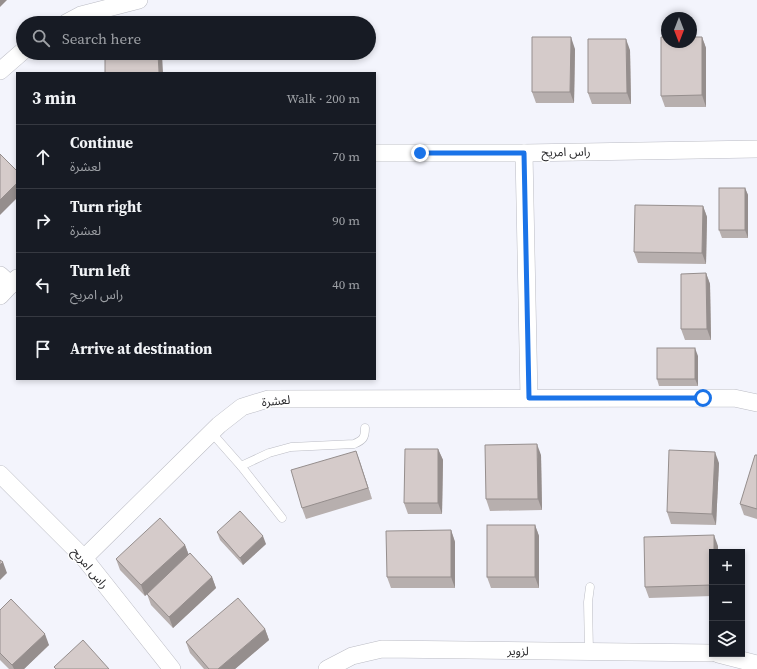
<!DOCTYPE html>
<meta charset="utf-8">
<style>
:root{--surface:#171b24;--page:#242831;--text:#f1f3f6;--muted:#9ea1a6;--line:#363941}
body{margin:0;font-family:"Source Serif 4","Noto Sans Arabic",serif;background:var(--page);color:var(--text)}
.controls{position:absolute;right:12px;bottom:12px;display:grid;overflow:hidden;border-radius:0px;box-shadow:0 2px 6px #0003}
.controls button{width:36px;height:36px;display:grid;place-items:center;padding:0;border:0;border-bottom:1px solid var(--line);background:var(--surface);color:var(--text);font:20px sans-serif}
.compass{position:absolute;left:661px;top:12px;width:36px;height:36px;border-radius:50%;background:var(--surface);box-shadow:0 2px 6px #0003;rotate:180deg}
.stop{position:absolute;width:12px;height:12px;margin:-9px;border:3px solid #1a73e8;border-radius:50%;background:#fff}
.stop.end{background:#1a73e8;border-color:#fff;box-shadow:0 1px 4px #0008}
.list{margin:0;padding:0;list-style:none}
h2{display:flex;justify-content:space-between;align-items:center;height:52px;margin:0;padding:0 16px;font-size:17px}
h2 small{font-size:13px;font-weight:400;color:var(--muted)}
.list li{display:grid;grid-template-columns:26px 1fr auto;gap:12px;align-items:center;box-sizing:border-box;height:64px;padding:0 16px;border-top:1px solid var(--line)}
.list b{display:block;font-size:15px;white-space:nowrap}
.list p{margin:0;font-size:13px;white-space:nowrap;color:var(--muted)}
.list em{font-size:13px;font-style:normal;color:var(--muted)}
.icon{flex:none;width:22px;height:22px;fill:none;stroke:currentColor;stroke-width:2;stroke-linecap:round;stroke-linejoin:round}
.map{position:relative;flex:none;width:757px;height:669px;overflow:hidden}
.search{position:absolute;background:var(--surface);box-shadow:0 2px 6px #0003;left:16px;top:16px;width:360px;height:44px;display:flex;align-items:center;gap:10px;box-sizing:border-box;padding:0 14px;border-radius:22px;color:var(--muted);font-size:15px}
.panel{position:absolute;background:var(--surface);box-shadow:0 2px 6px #0003;left:16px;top:72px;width:360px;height:308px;border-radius:0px}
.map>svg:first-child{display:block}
</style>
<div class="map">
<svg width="757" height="669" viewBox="0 0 757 669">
<rect width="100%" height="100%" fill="#f3f4fc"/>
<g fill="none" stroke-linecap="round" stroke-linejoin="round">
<g stroke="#bbbcc4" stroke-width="9">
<g id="service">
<polyline points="211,432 241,466 282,518"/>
<path d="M 241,466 L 269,453 L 291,447 L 354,444 C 363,440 365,438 365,428"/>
<polyline points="589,652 588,602 590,587"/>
</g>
</g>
<g stroke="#bbbcc4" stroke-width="18">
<g id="minor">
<polyline points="66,23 81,15 139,0"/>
<polyline points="0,71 23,51"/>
<polyline points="375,153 524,153 757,149"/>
<polyline points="524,153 529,398"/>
<polyline points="0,275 11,285"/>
<polyline points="0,296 17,278"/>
<polyline points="0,474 84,558 172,669"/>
<polyline points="84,558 219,425 242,407 268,399 734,398 757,403"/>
<polyline points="718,654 757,664"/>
<polyline points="327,669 352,656 382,649 712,653"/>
</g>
</g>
<use href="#service" stroke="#fff" stroke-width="8"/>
<use href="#minor" stroke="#fff" stroke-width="17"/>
</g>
<g fill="#b7afae">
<polygon points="702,37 706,48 706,107 665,107 661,96"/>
<polygon points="575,49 574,103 536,103 532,92"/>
<polygon points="630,50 631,104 592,104 588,93"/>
<polygon points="745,188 748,195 748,238 722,238 719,230"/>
<polygon points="703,206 707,217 706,264 638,263 634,252"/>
<polygon points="706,273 710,284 711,340 685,340 681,329"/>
<polygon points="698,356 698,386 659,386 657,379"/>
<polygon points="438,449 443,460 442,514 408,514 404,503"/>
<polygon points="356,451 372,499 306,519 302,508"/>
<polygon points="541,455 542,510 490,511 486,499"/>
<polygon points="757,455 757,519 744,515 740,504"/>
<polygon points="719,463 716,525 671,524 667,512"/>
<polygon points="535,525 539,536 539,588 491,588 487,577"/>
<polygon points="451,530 455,542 455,588 391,588 387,577"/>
<polygon points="217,532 266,544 243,565 220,540"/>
<polygon points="185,545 189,555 212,577 216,588 173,628 151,605 147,594 145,596 120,570 116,559"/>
<polygon points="718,546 712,552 712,596 649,598 645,587"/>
<polygon points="0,610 49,645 24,669 9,669 0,660"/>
<polygon points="265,629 269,640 235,669 204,669 190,653 186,642"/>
</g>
<g fill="#958e8d">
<polygon points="0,0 7,0 0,7"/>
<polygon points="571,37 575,49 574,103 570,92"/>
<polygon points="702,37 706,48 706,107 702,95"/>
<polygon points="626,39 630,50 631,104 627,93"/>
<polygon points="158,53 162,53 162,54 163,73 159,73"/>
<polygon points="17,183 17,198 0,215 0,200"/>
<polygon points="745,188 748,195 748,238 745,230"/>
<polygon points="703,206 707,217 706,264 702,253"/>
<polygon points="706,273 710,284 711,340 707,329"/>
<polygon points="695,348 698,356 698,386 695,379"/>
<polygon points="537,444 541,455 542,510 538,499"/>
<polygon points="438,449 443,460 442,514 438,503"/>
<polygon points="356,451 360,462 372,499 368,488"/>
<polygon points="715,452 719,463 716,525 712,514"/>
<polygon points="535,525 539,536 539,588 535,577"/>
<polygon points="451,530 455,542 455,588 451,577"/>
<polygon points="714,535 718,546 718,552 714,552"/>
<polygon points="263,536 266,544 243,565 240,558"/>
<polygon points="185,545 189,556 145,596 141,585"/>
<polygon points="3,562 7,573 0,580 0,565"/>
<polygon points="212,577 216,588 173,628 169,617"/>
<polygon points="265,629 269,640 235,669 218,669"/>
<polygon points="45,634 49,645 24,669 14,669 12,665"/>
</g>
<g fill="#d5cbca" stroke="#958e8d">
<polygon points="532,37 571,37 570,92 532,92"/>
<polygon points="661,37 667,37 667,42 691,42 691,37 702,37 702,95 661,96"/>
<polygon points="588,39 626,39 627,93 588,93"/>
<polygon points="105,53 158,53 159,73 105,73"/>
<polygon points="0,154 17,171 17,183 0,200"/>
<rect x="719" y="188" width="26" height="42"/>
<polygon points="635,205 703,206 702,253 634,252"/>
<polygon points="706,273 707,329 681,329 681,274"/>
<rect x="657" y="348" width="38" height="31"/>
<polygon points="537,444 538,499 486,499 485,445"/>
<polygon points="405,449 438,449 438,503 404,503"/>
<polygon points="669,450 715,452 712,514 667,512"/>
<polygon points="356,451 368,488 302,508 291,470"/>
<polygon points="755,455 757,455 757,509 740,504"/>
<polygon points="240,511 263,536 240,558 217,532"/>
<polygon points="160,518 185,545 141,585 116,559"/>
<rect x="487" y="525" width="48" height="52"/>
<polygon points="451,530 451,577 387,577 386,531"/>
<polygon points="714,535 714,552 712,552 712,585 645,587 644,537"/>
<polygon points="190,553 212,577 169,617 147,594"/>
<polygon points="0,560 3,562 0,565"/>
<polygon points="238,598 265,629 218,669 209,669 186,642"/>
<polygon points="11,599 45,634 12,665 0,653 0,610"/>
<polygon points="83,640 109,669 56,669 54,667"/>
</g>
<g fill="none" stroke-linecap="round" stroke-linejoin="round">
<polyline stroke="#1a73e8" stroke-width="5" points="420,153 524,153 529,398 703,398"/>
</g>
<g text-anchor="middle" stroke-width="3" stroke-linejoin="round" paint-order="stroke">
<g font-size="12" fill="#28282b" stroke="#fff">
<text transform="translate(566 152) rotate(-1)" y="4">راس امريح</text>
<text transform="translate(276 401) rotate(-5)" y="4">لعشرة</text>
<text transform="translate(90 568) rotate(50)" y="4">راس امريح</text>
<text transform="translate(518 651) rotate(1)" y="4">لزوير</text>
</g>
</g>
</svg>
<div class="controls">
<button>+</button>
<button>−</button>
<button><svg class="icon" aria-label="layers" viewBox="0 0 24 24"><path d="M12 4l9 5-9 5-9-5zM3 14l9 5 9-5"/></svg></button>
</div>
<svg class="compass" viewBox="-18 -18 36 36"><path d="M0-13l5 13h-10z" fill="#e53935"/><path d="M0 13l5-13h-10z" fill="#9ea1a6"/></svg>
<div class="stop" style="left:703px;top:398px"></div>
<div class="stop end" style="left:420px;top:153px"></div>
<div class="search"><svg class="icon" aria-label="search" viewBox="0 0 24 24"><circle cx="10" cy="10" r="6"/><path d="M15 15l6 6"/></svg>Search here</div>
<section class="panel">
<h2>3 min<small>Walk · 200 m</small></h2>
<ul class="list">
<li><svg class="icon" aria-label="ahead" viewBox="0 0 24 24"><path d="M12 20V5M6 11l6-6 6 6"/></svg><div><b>Continue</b><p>لعشرة</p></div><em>70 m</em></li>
<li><svg class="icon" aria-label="right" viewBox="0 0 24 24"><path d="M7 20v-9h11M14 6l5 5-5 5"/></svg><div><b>Turn right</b><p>لعشرة</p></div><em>90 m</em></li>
<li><svg class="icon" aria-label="left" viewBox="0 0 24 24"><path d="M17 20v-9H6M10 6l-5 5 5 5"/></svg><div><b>Turn left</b><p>راس امريح</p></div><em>40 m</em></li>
<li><svg class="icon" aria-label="arrive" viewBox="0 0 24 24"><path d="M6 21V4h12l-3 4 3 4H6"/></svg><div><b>Arrive at destination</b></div></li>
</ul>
</section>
</div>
